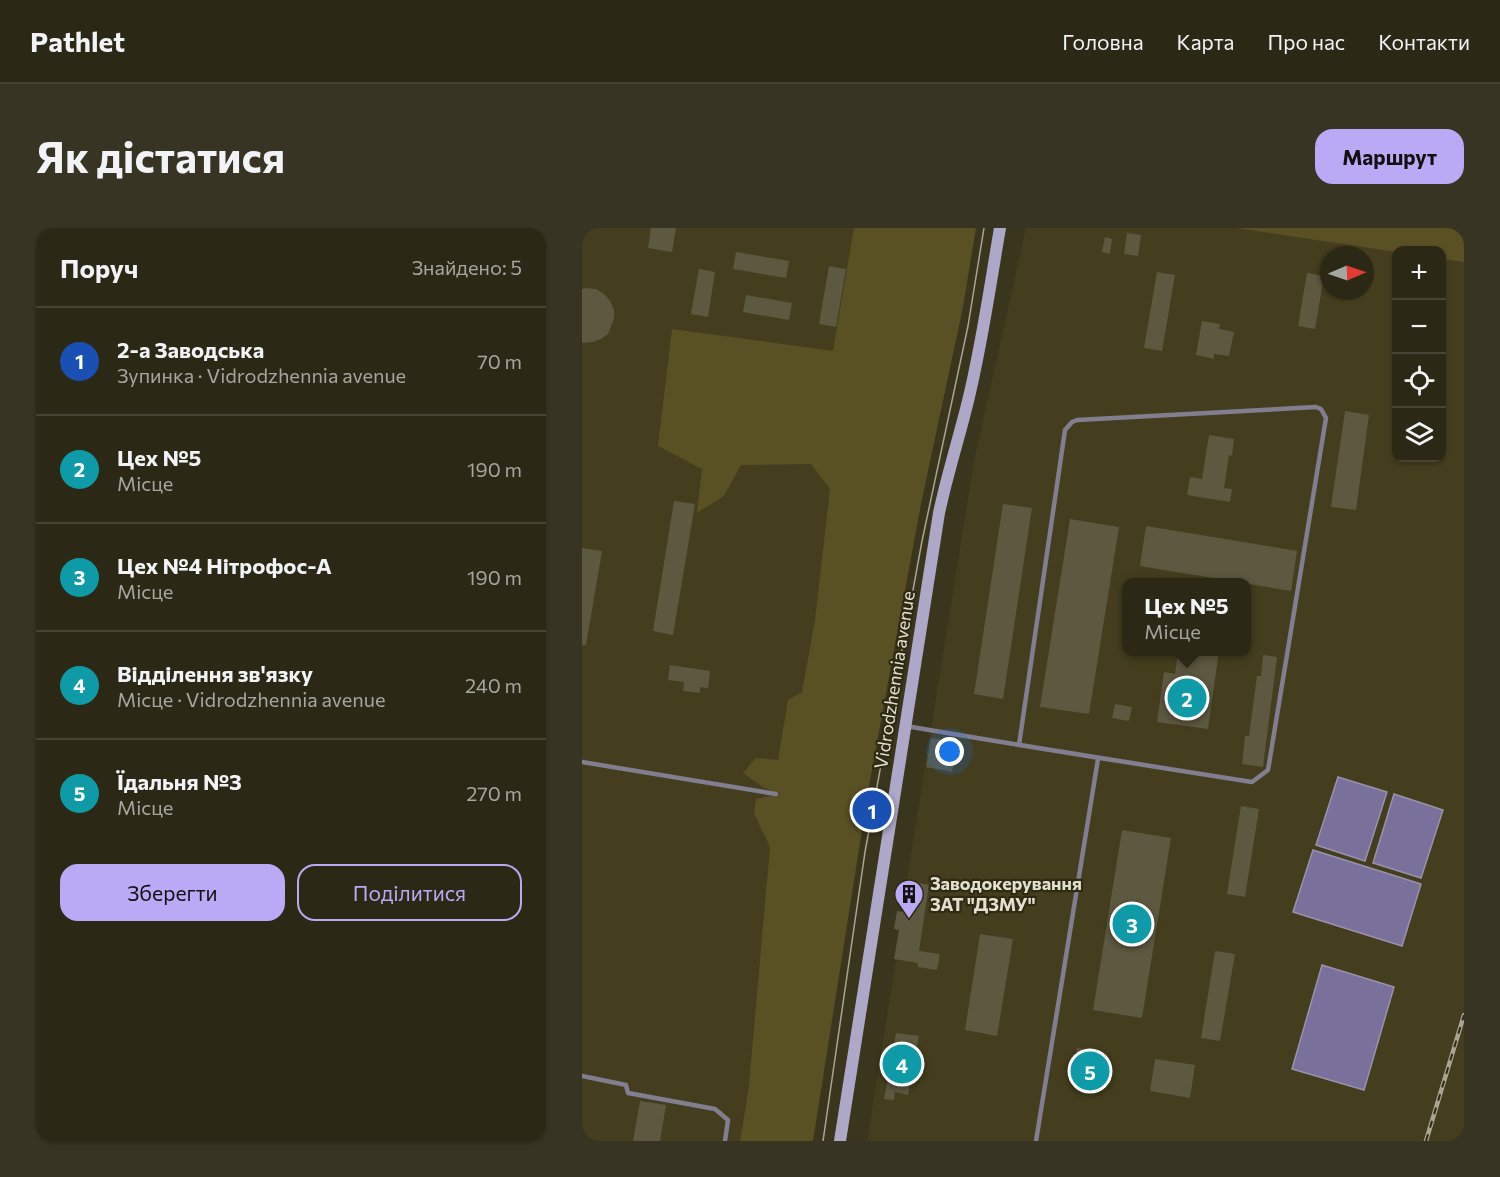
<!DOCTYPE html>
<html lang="uk">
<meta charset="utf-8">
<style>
:root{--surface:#2c2816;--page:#383423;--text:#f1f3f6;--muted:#a6a6a1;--line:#484435;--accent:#baaaf6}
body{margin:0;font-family:Commissioner,sans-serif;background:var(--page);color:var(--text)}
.controls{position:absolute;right:18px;top:18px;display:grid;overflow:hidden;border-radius:12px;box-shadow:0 2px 4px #0004}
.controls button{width:54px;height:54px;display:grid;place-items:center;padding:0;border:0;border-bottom:2px solid var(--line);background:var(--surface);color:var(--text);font:30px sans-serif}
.compass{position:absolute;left:738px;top:18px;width:54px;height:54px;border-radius:50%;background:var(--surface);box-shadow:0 2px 4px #0004;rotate:88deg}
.you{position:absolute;left:368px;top:524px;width:21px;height:21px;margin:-15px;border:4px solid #fff;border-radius:50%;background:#1a73e8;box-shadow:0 0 0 9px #1a73e833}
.badge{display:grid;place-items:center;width:39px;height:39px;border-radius:50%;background:var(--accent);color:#fff;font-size:20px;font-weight:700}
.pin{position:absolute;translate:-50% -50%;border:3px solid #fff;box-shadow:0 2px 6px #0006}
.popup{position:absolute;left:540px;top:350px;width:129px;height:78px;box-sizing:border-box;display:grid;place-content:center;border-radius:12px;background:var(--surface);filter:drop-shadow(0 2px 4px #0005);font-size:20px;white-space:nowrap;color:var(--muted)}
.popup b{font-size:22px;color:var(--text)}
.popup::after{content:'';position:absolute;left:50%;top:100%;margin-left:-12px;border:12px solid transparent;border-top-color:var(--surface)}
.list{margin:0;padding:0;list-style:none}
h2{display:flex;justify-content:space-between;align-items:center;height:78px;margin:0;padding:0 24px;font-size:26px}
h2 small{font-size:20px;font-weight:400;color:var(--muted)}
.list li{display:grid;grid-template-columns:39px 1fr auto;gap:18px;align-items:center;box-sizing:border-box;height:108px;padding:0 24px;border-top:2px solid var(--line)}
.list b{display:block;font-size:22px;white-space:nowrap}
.list p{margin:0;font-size:20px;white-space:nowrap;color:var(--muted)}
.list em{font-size:20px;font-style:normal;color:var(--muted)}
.actions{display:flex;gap:12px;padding:18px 24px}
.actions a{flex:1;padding:14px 0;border:2px solid var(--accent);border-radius:18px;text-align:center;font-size:21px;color:var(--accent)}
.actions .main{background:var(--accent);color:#111}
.icon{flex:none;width:33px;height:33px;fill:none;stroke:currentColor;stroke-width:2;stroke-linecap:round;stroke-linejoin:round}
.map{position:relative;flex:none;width:882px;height:913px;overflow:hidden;border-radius:18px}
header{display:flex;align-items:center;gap:36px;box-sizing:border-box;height:84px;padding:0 30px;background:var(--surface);border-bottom:2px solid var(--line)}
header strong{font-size:28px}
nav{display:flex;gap:33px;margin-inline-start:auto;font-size:21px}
.intro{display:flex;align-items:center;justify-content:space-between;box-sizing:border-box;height:144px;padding:0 36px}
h1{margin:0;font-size:42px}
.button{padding:15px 27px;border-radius:18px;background:var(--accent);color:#111;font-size:21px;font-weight:700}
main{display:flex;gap:36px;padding:0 36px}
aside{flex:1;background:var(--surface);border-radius:18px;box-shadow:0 2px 4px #0004}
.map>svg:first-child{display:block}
</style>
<header>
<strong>Pathlet</strong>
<nav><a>Головна</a><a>Карта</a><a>Про нас</a><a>Контакти</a></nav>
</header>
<div class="intro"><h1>Як дістатися</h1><a class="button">Маршрут</a></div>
<main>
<aside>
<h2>Поруч<small>Знайдено: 5</small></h2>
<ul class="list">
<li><span class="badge" style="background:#1a4fb4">1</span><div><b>2-а Заводська</b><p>Зупинка · Vidrodzhennia avenue</p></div><em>70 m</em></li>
<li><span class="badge" style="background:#0f9aa8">2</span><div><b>Цех №5</b><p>Місце</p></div><em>190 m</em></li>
<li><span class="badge" style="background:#0f9aa8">3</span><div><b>Цех №4 Нітрофос-А</b><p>Місце</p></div><em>190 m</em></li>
<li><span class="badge" style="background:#0f9aa8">4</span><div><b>Відділення зв'язку</b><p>Місце · Vidrodzhennia avenue</p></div><em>240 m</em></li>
<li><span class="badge" style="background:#0f9aa8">5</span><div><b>Їдальня №3</b><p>Місце</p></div><em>270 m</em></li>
</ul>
<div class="actions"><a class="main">Зберегти</a><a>Поділитися</a></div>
</aside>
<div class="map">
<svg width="882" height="913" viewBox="0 0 882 913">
<rect width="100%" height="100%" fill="#3a351d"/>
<g fill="#443e1e" fill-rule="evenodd">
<polygon points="0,0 347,0 167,857 158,913 0,913"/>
<path d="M 444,0 L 882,0 L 882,913 L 285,913 L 314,732 L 317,702 L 312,701 L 315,683 L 320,683 L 392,233 ZM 814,22 L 860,22 L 860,230 L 814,230 ZM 747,27 L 783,27 L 783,63 L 747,63 ZM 545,354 L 665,354 L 665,424 L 545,424 Z"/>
</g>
<g fill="#595024">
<polygon points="272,0 394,0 381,79 339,276 287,558 231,913 158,913 167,857 188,619 172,585 174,571 199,566 182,560 161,545 174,530 196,532 206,472 220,464 233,392 248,261 229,236 159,237 142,268 115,285 120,241 76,218 90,101 251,123"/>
<polygon points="655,0 882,0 882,34 860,31 860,22 814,22 814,24"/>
</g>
<g fill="#79709c" stroke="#9992ac" stroke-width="1.5">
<polygon points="756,549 805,564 783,633 734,617"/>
<polygon points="812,566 861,582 839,650 791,635"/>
<polygon points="731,622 839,656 820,718 711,684"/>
<polygon points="740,737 812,759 782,862 710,841"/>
</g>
<g fill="#5d5840">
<polygon points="69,0 94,0 90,24 66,20"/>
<polygon points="545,5 559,7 556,28 542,26"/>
<polygon points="523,9 530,11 528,26 520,24"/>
<polygon points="154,24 207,33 204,50 151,41"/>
<polygon points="247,38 264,41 254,99 237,96"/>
<polygon points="117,41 133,44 126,89 109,86"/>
<polygon points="575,44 593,47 580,123 562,120"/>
<polygon points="725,45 742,48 733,101 716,98"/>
<polygon points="4,60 14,61 22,66 28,73 32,82 32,90 26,106 19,111 11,114 0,115 0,61"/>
<polygon points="164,67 210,75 207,92 161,84"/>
<polygon points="620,93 638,96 637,101 652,104 647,128 632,126 632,131 614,127"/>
<polygon points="763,183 787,187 774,282 749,279"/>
<polygon points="627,207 652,211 650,228 647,227 642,260 650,261 648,274 605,267 608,249 620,251"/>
<polygon points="92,273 113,276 91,407 71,403"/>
<polygon points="421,276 450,280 421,471 392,466"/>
<polygon points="488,291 537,299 507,486 458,479"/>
<polygon points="564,298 715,323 709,363 558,338"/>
<polygon points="0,320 20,323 4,417 0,417"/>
<polygon points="596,423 637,423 626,501 575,494 582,444 593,446"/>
<polygon points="681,427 695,429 681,539 660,536 663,508 667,508 675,448 679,448"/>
<polygon points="88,437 128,443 126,460 118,459 118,465 101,463 102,454 86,452"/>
<polygon points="533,476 550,479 547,493 530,490"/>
<polygon points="349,510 375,514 370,544 344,539"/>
<polygon points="659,578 677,581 663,669 645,666"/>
<polygon points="540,602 589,610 560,790 511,782"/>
<polygon points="325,653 347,657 337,723 358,726 355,742 336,739 336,735 312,731 317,702 312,701 315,683 320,684"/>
<polygon points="398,706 431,711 415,808 383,802"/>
<polygon points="633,723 653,726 638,813 619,810"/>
<polygon points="314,805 337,808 326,867 313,864 312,872 302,871"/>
<polygon points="495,820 511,822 510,830 526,832 523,855 507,853 506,859 491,857"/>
<polygon points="573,831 613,837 608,870 568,863"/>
<polygon points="58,873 84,877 78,913 51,913"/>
</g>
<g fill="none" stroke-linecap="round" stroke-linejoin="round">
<g stroke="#827e92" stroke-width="4.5">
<path d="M 324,498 C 440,518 555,536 670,554 L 686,542 L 744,190 L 739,181 L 734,179 L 495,192 L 490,194 L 483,202 L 437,517"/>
<polyline points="0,534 194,566"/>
<polyline points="0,848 44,857 46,865 133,881 146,892 143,913"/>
<polyline points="454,913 516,531"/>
</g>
<path stroke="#ada7c8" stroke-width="12" d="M 258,913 L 357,285 C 365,247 377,210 386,173 C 400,116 408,58 418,0"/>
<polyline stroke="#a9a594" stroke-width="1.5" points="241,913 283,624 340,313 386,98 402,0"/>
<g stroke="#a9a594" stroke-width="4.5">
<polyline id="rail" points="844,913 882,787"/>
</g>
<use href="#rail" stroke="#2f2b13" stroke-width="2" stroke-dasharray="7" stroke-linecap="butt"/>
</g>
<defs>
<g id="building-pin" transform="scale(1.5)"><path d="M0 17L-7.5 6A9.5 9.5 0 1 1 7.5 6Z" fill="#baaaf6" stroke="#2f2b13"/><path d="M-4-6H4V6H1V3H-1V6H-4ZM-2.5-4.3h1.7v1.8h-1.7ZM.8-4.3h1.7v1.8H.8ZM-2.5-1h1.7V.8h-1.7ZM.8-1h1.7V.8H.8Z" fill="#111"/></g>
</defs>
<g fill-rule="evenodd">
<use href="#building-pin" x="327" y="666"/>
</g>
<g text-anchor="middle" stroke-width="4.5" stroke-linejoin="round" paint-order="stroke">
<g font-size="18" fill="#e3e0d2" stroke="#2f2b13">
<text transform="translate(313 452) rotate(-81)" y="6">Vidrodzhennia avenue</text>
</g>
<g font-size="18" font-weight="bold" fill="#e3e0d2" stroke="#2f2b13" text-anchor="start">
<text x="348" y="662">Заводокерування<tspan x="348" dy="21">ЗАТ "ДЗМУ"</tspan></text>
</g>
</g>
</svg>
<div class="controls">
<button>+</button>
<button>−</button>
<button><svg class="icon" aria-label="locate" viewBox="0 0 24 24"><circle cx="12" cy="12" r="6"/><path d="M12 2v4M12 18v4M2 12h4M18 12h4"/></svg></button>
<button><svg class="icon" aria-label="layers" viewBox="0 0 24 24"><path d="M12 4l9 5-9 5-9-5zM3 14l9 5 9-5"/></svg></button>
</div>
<svg class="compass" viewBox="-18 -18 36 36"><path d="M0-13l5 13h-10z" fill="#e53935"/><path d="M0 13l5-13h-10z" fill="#a6a6a1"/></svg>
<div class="you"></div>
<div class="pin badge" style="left:290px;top:582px;background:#1a4fb4">1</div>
<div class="pin badge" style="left:605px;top:470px;background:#0f9aa8">2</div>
<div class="popup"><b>Цех №5</b>Місце</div>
<div class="pin badge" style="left:550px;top:696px;background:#0f9aa8">3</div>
<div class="pin badge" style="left:320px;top:836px;background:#0f9aa8">4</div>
<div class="pin badge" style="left:508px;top:843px;background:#0f9aa8">5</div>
</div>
</main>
